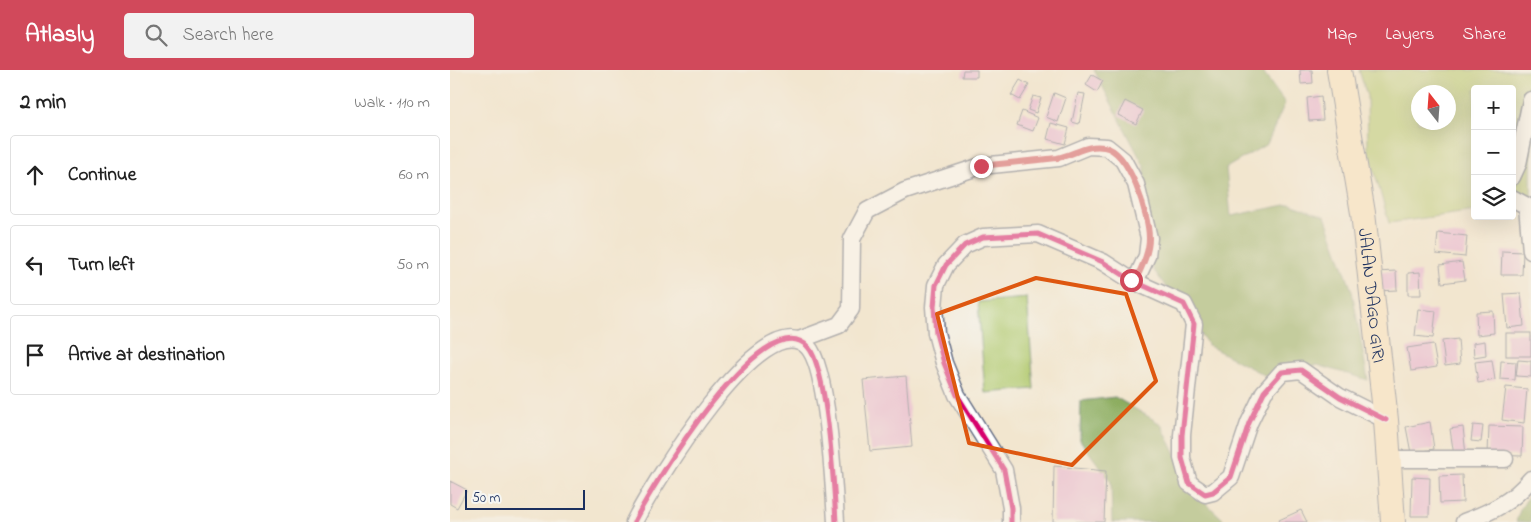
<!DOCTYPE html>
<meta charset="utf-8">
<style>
:root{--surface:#fff;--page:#f2f2f2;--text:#222;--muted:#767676;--line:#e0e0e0;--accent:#d1495b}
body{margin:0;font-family:"Indie Flower",sans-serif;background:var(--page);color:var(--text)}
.controls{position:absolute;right:15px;top:15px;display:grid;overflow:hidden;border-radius:5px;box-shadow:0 5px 20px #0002}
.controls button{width:45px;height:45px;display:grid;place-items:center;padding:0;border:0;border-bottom:1px solid var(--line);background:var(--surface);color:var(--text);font:25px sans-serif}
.compass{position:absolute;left:961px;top:15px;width:45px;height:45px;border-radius:50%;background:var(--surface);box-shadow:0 5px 20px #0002;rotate:343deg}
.scale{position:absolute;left:15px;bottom:12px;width:120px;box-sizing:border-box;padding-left:5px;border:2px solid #1b2f5e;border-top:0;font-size:14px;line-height:18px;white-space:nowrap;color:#1b2f5e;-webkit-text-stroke:4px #f6f6f2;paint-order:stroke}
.stop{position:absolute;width:15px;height:15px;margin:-11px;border:4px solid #d1495b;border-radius:50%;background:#fff}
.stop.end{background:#d1495b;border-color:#fff;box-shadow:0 1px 5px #0008}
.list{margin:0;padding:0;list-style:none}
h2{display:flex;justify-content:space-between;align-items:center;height:65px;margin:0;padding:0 20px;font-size:21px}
h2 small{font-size:16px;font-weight:400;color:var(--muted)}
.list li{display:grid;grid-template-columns:32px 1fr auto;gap:15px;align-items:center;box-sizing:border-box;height:80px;margin:0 10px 10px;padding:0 10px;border:1px solid var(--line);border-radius:5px}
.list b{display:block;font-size:19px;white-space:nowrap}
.list em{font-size:16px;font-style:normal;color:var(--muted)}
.icon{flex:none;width:28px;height:28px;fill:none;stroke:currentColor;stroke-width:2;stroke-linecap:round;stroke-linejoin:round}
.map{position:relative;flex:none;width:1081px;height:452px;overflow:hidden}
header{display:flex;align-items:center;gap:30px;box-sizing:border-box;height:70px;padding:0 25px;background:var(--accent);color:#fff}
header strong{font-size:24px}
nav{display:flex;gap:28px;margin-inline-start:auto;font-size:18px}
.search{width:350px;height:45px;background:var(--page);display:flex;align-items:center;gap:12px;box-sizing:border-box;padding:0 18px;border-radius:5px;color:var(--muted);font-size:19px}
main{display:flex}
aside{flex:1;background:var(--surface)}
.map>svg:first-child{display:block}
</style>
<header>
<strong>Atlasly</strong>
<div class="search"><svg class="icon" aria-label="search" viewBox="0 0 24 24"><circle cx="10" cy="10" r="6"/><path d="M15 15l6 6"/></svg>Search here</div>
<nav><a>Map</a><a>Layers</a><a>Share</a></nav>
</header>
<main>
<aside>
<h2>2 min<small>Walk · 110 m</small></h2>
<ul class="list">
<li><svg class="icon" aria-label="ahead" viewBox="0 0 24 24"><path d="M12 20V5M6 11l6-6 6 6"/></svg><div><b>Continue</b></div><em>60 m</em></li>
<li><svg class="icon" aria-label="left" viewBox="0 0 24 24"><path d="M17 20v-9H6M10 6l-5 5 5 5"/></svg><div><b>Turn left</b></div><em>50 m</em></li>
<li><svg class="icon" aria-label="arrive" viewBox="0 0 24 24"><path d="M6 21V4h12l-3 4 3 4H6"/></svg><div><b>Arrive at destination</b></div></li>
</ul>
</aside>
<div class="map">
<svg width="1081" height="452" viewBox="0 0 1081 452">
<rect width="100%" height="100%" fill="#f6f6f2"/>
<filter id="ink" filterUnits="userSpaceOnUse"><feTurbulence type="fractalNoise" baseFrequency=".02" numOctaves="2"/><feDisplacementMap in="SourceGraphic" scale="10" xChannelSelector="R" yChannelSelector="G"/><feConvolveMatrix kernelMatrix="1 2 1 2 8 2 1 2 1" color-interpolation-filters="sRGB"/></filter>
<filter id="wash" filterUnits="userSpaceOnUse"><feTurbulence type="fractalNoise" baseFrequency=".0096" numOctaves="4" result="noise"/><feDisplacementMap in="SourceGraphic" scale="20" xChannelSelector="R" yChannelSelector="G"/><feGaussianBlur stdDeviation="1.12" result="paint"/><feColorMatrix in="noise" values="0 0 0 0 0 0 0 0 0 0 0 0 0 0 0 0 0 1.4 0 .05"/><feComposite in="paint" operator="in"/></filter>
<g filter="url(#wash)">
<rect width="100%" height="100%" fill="#f2e6cf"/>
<g fill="#b2c96e" stroke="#667c66" fill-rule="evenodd">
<path d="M 909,0 L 1081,0 L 1081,132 L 1062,135 L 1062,19 L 1025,19 L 1025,141 L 939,153 L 918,79 L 917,26 ZM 968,22 L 998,22 L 998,52 L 968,52 Z"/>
<polygon points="577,228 584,319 535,323 528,232"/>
</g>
<g fill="#8dad61" stroke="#546e60">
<polygon points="644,0 815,0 814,4 835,33 817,74 776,98 781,146 840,134 875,146 902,221 918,310 867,295 816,306 759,276 692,184 695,98"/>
<polygon points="665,327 711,354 744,422 776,452 662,452 661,412 630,370 631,331"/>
<polygon points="1081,422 1081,452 1066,452 1070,440"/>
</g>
<g id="blocks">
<g fill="#e5a4d5">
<polygon points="513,0 527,0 527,7 512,7"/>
<polygon points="850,0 862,0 863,13 851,14"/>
<polygon points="642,5 653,11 647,22 636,15"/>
<polygon points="570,10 579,15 570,30 561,25"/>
<polygon points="604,23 616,28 608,52 596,47"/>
<polygon points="628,23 635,24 629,54 622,52"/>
<polygon points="583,26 591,28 586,43 578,40"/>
<polygon points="871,26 873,50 859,51 857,28"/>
<polygon points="675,31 693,40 686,54 668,45"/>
<polygon points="572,41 588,48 583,61 567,55"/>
<polygon points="601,53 619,58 615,74 597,69"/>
<polygon points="988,163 1017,166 1015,187 986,184"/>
<polygon points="1052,181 1073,182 1072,205 1051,205"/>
<polygon points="1012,192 1015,210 992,213 990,195"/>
<polygon points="946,201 947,220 927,221 926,202"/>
<polygon points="970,202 971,225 958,225 958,203"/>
<polygon points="1071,223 1074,256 1057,258 1054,224"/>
<polygon points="968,239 986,241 983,268 965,266"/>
<polygon points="1043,241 1044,263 1027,265 1026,242"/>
<rect x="1056" y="263" width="25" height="23"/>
<polygon points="1008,269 1010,294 995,296 992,271"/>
<polygon points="1035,271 1036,285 1024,287 1023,273"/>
<polygon points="983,274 987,297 961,301 957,278"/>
<polygon points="1042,290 1045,310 1028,313 1025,292"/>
<polygon points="1068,290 1081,291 1081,307 1066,306"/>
<polygon points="1051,291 1066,292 1065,310 1050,309"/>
<polygon points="456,306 462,377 420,381 413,310"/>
<polygon points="1056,317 1077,319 1074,353 1052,350"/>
<polygon points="980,352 984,379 961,383 956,357"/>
<polygon points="1023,355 1033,356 1031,372 1021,371"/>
<polygon points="1039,356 1073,357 1072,386 1038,385"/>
<polygon points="1013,357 1016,385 1004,386 1000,359"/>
<polygon points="604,396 656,401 654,452 603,452"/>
<polygon points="1012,405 1013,432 990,433 989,406"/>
<polygon points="962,407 980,408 979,446 961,446"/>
<polygon points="0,411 17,420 7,438 0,434"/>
<polygon points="851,440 857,452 830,452 829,450"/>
</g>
</g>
</g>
<g filter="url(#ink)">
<use href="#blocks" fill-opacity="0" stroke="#666f86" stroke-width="1"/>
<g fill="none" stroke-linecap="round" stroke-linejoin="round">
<g stroke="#666f86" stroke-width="19">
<g id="street">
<polyline points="1062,107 1068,94 1081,30"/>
<polyline points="1062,128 1077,136 1081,181"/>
<polyline points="349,270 389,255 401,239 402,169 417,141 455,121 531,96 609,88 638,76 657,77 673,90 686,114 699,168 697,186 685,212"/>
<polyline points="939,389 1055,389"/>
<path d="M 184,452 C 200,420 314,229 358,277 C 378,299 384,418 386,452"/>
<polyline points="561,452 561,438 554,400 507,325 494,293 486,263 484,237 486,215 496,195 515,175 533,167 588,164 653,192 681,210 734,234 744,254 732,365 732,388 739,413 755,424 763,422 781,407 799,353 814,322 832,302 851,300 890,327 936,350"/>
<path d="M 1014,452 C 1041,442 1062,432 1081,409"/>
</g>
</g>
<g stroke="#666f86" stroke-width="26">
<g id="secondary">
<path id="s1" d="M 889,0 L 913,143 L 936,350 L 943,452"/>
</g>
</g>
<use href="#street" stroke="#fff" stroke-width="16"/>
<use href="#secondary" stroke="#fce6c4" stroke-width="24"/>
<g stroke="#f6f6f2" stroke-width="8">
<g id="cycleway">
<path d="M 184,452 C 200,420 314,229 358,277 C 378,299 384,418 386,452"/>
<polyline points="561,452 561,438 554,400 507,325 494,293 486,263 484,237 486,215 496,195 515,175 533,167 588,164 653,192 681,210 734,234 744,254 732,365 732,388 739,413 755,424 763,422 781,407 799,353 814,322 832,302 851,300 890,327 936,350"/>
</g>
</g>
<use href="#cycleway" stroke="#d6006c" stroke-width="5"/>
</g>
</g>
<g fill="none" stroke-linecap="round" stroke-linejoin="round" filter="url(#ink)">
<path stroke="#d1495b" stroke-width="6" d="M 531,96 C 556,93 582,91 607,88 C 624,85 636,74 654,77 C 680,81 699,146 699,168 C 699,184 691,198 685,212 L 681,210"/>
</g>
<path d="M0 0H1081V452H0ZM 586,208 L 676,224 L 706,311 L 622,395 L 519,373 L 487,244 Z" fill="#f2e6cf" fill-opacity=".55" fill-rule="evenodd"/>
<path fill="none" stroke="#de5710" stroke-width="4" stroke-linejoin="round" d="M 586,208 L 676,224 L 706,311 L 622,395 L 519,373 L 487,244 Z"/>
<g text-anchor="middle" stroke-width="5" stroke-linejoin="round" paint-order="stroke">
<g font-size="18" fill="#1b2f5e" stroke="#f6f6f2">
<text dy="6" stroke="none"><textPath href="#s1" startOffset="228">JALAN DAGO GIRI</textPath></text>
</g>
</g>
</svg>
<div class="controls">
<button>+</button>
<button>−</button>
<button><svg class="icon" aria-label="layers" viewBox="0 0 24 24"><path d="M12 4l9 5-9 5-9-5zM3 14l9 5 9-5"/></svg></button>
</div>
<svg class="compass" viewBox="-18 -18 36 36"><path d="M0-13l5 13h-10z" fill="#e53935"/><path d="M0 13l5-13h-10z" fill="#767676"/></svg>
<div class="scale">50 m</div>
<div class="stop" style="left:681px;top:210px"></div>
<div class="stop end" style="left:531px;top:96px"></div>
</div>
</main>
